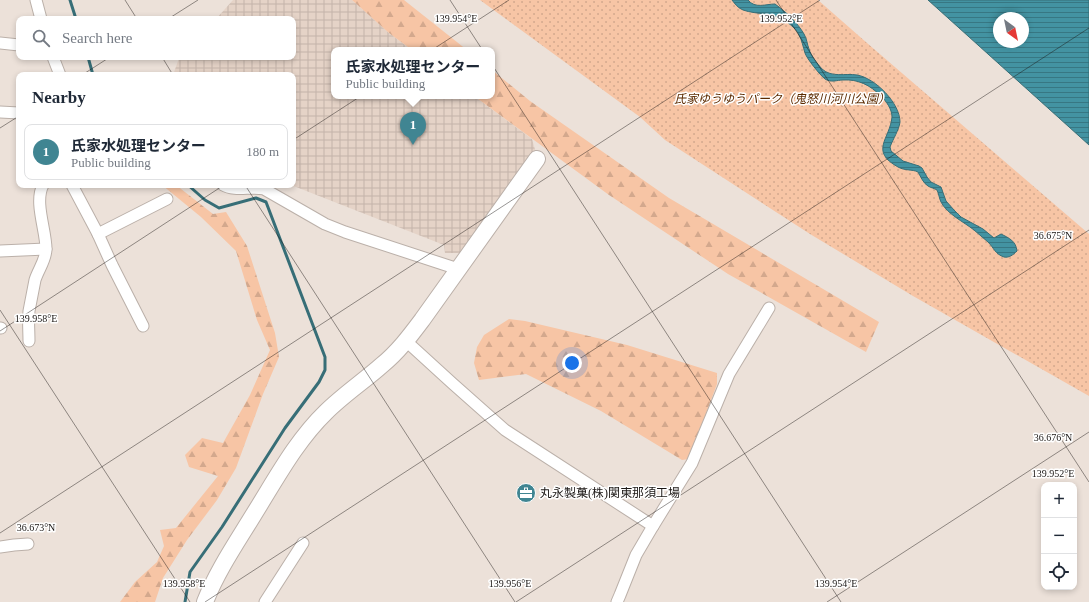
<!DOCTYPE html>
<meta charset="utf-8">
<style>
:root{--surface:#fff;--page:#f6f6f7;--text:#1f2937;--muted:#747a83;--line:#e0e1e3;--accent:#408592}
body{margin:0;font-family:"Times New Roman","Noto Sans JP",serif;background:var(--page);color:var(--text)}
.controls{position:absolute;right:12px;bottom:12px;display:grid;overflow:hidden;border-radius:8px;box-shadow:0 2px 6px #0003}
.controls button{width:36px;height:36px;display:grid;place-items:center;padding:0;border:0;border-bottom:1px solid var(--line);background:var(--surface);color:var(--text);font:20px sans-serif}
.compass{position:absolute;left:993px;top:12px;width:36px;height:36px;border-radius:50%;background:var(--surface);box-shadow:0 2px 6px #0003;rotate:147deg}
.you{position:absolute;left:572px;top:363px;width:14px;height:14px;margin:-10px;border:3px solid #fff;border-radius:50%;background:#1a73e8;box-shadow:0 0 0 6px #1a73e833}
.badge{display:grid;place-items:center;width:26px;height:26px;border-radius:50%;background:var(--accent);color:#fff;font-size:13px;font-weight:700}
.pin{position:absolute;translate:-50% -33px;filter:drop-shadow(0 1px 2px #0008)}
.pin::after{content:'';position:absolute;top:21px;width:14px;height:12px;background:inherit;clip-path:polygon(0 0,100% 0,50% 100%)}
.popup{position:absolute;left:331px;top:47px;width:164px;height:52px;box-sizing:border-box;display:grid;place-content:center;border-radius:8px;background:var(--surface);filter:drop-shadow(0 1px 3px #0005);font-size:13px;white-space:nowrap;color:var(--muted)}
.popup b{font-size:15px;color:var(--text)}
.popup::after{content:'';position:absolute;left:50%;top:100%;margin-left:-8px;border:8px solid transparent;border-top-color:var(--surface)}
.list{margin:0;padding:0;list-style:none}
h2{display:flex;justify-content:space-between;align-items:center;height:52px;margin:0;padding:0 16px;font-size:17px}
h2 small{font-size:13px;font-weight:400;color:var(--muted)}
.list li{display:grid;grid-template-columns:26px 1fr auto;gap:12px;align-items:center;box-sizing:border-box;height:56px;margin:0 8px 8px;padding:0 8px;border:1px solid var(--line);border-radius:8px}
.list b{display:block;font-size:15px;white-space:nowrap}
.list p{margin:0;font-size:13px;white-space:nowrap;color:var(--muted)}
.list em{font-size:13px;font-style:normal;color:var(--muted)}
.icon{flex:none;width:22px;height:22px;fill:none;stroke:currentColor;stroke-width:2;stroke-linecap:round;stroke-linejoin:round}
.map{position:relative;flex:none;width:1089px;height:602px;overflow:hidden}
.search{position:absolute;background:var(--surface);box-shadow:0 2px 6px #0003;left:16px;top:16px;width:280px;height:44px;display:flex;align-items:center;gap:10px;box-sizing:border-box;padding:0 14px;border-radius:8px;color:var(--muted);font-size:15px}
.panel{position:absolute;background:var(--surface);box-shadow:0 2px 6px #0003;left:16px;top:72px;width:280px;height:116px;border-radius:8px}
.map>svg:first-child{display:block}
</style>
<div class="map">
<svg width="1089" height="602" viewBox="0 0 1089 602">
<defs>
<pattern id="industrial-grid" width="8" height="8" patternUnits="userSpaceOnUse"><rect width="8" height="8" fill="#e5d3c7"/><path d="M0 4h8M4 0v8" fill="none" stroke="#c4b4aa"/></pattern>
<pattern id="forest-firs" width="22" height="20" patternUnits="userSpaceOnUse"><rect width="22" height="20" fill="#f7c5a5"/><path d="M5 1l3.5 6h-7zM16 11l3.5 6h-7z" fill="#d3a88d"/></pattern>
<pattern id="park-dots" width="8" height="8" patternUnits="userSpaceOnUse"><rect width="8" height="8" fill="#f7c5a5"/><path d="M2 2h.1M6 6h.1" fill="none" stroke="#d3a88d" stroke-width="1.8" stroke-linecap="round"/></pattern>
<pattern id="water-rules" width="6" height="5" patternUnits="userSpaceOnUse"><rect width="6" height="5" fill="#4393a2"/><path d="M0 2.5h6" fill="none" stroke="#377783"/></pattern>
</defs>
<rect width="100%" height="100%" fill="#ece1d9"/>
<polygon fill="url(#industrial-grid)" points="233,0 352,0 389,33 412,50 334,50 334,96 474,96 532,139 536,153 531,156 460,253 445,253 444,245 291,185 293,185 293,75 173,75 178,61 182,57 293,57 293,19 216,19"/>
<g fill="url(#forest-firs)">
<polygon points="352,0 404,0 467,50 412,50 389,33"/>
<polygon points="492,70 530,101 669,198 879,322 866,352 728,274 609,195 474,96 492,96"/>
<polygon points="162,185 176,185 213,214 226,212 247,246 275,333 279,357 263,394 236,468 217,500 187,540 163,578 155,602 120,602 135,582 157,562 164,546 160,530 176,528 218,476 189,467 185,455 202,438 223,443 250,395 270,350 257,320 236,251 201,217"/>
<polygon points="509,319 525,321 627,345 717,373 717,384 689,459 682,460 601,411 526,374 479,380 474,363 477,347 484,335"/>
</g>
<polygon fill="url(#park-dots)" points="480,0 818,0 867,43 1089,234 1089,396 913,296 810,234 665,140 640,117"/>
<g fill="url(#water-rules)" stroke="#376e77" fill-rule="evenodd">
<path d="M 732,0 L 748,0 C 755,9 766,4 775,4 C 786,12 797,22 804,34 C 807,39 807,44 809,49 C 811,56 817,63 822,69 C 832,78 845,73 857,75 C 875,78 900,103 900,122 C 899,130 893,139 890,147 L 891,151 L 903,161 L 919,166 L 922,168 L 927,177 L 931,182 L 941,187 L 946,201 L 954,210 L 961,217 L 983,229 L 994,238 L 1001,234 C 1009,238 1016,241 1017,251 C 1013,255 1009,258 1004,257 C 995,254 994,248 988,242 C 983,238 979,234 974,230 C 964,222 947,214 941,202 C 939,198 939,194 937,190 C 934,188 931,188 928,186 C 923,183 921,177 918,172 C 912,169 905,171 898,167 C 869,151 890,139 892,117 C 892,109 886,101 881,96 C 870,85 858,79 843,80 C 837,80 831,83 825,79 C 820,75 807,59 805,53 C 803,47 802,40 799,35 C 797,30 791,25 787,22 C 775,12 757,15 743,10 C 738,8 735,4 732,0 Z"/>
<path d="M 928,0 L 1089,0 L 1089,145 ZM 999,18 L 1023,18 L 1023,42 L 999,42 Z"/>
</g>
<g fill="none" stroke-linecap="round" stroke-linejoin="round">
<g stroke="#376e77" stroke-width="3">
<polyline points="70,0 76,19"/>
<polyline points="88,57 93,75"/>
<polyline points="185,602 190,572 222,527 285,428 319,382 325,370 325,357 266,202 256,198 219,208 205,200 188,185"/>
</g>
<g stroke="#bbb0a9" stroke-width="13">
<g id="street">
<polyline points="36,0 41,19"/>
<polyline points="0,43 19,45"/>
<polyline points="53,57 60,75"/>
<polyline points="0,112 19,113"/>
<polyline points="72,185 98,234 112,265 143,326"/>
<path d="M 223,185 C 235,192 251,186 264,189 L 325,224 L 345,232 L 452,267 L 457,270"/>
<polyline points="98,234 167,199"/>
<polyline points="0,251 46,249"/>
<polyline points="0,328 1,328"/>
<path d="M 29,341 C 29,331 28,321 29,311 C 31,301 33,290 35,280 C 38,270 46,260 46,249 C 46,230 34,202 43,185"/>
<polyline points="406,341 452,383 505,430 653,526 636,555 620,595 617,602"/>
<polyline points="653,526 692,463 729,374 769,308"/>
<polyline points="0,547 14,545 28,544"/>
<polyline points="265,602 303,543"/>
</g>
</g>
<g stroke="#bbb0a9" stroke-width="18">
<path id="secondary" d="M 205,602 C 217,571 237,542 254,514 C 276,479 296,441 326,412 C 343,395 364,381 382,365 C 398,352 410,336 422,320 L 537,159"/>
</g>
<use href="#street" stroke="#fff" stroke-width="11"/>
<use href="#secondary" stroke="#fff" stroke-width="16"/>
</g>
<path fill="none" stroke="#1a1614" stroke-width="1" stroke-opacity="0.45" d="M 125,0 L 137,19M 450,0 L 841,602M 776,0 L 1089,482M 168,19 L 198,0M 162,57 L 173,75M 82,75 L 110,57M 0,128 L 19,116M 293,140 L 509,0M 245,185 L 515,602M 0,310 L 190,602M 0,331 L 224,185M 0,533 L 820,0M 205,602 L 1089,28M 516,602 L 1089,230M 827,602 L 1089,432"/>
<defs>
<g id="office-disc" transform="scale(1)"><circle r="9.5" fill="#408592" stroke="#fff"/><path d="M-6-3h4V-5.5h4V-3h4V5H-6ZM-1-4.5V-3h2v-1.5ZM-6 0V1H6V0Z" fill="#fff"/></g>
</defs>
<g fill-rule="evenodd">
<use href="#office-disc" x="526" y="493"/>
</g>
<g text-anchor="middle" stroke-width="3" stroke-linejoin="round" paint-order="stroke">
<g font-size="12" font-style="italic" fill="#5c2b00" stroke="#fff">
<text x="782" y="103">氏家ゆうゆうパーク（鬼怒川河川公園）</text>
</g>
<g font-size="12" fill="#1a1614" stroke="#fff" text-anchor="start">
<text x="540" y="497">丸永製菓(株)関東那須工場</text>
</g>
</g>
<g font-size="10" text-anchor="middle" fill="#1a1614" stroke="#fff" stroke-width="3" stroke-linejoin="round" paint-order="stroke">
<text x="456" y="22">139.954°E</text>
<text x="781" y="22">139.952°E</text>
<text x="1053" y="239">36.675°N</text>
<text x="36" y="322">139.958°E</text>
<text x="1053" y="441">36.676°N</text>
<text x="1053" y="477">139.952°E</text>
<text x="36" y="531">36.673°N</text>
<text x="184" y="587">139.958°E</text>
<text x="510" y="587">139.956°E</text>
<text x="836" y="587">139.954°E</text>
</g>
</svg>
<div class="controls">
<button>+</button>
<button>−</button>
<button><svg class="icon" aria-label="locate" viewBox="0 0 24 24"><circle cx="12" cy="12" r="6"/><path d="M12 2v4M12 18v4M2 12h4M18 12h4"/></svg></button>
</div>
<svg class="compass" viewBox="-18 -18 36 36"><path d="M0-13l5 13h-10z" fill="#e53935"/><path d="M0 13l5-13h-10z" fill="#747a83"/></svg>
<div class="you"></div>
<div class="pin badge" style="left:413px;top:145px">1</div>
<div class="popup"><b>氏家水処理センター</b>Public building</div>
<div class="search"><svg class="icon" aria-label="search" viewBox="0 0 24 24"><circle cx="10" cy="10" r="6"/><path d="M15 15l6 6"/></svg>Search here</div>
<section class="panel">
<h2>Nearby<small></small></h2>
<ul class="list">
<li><span class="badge">1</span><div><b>氏家水処理センター</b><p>Public building</p></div><em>180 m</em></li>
</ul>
</section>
</div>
